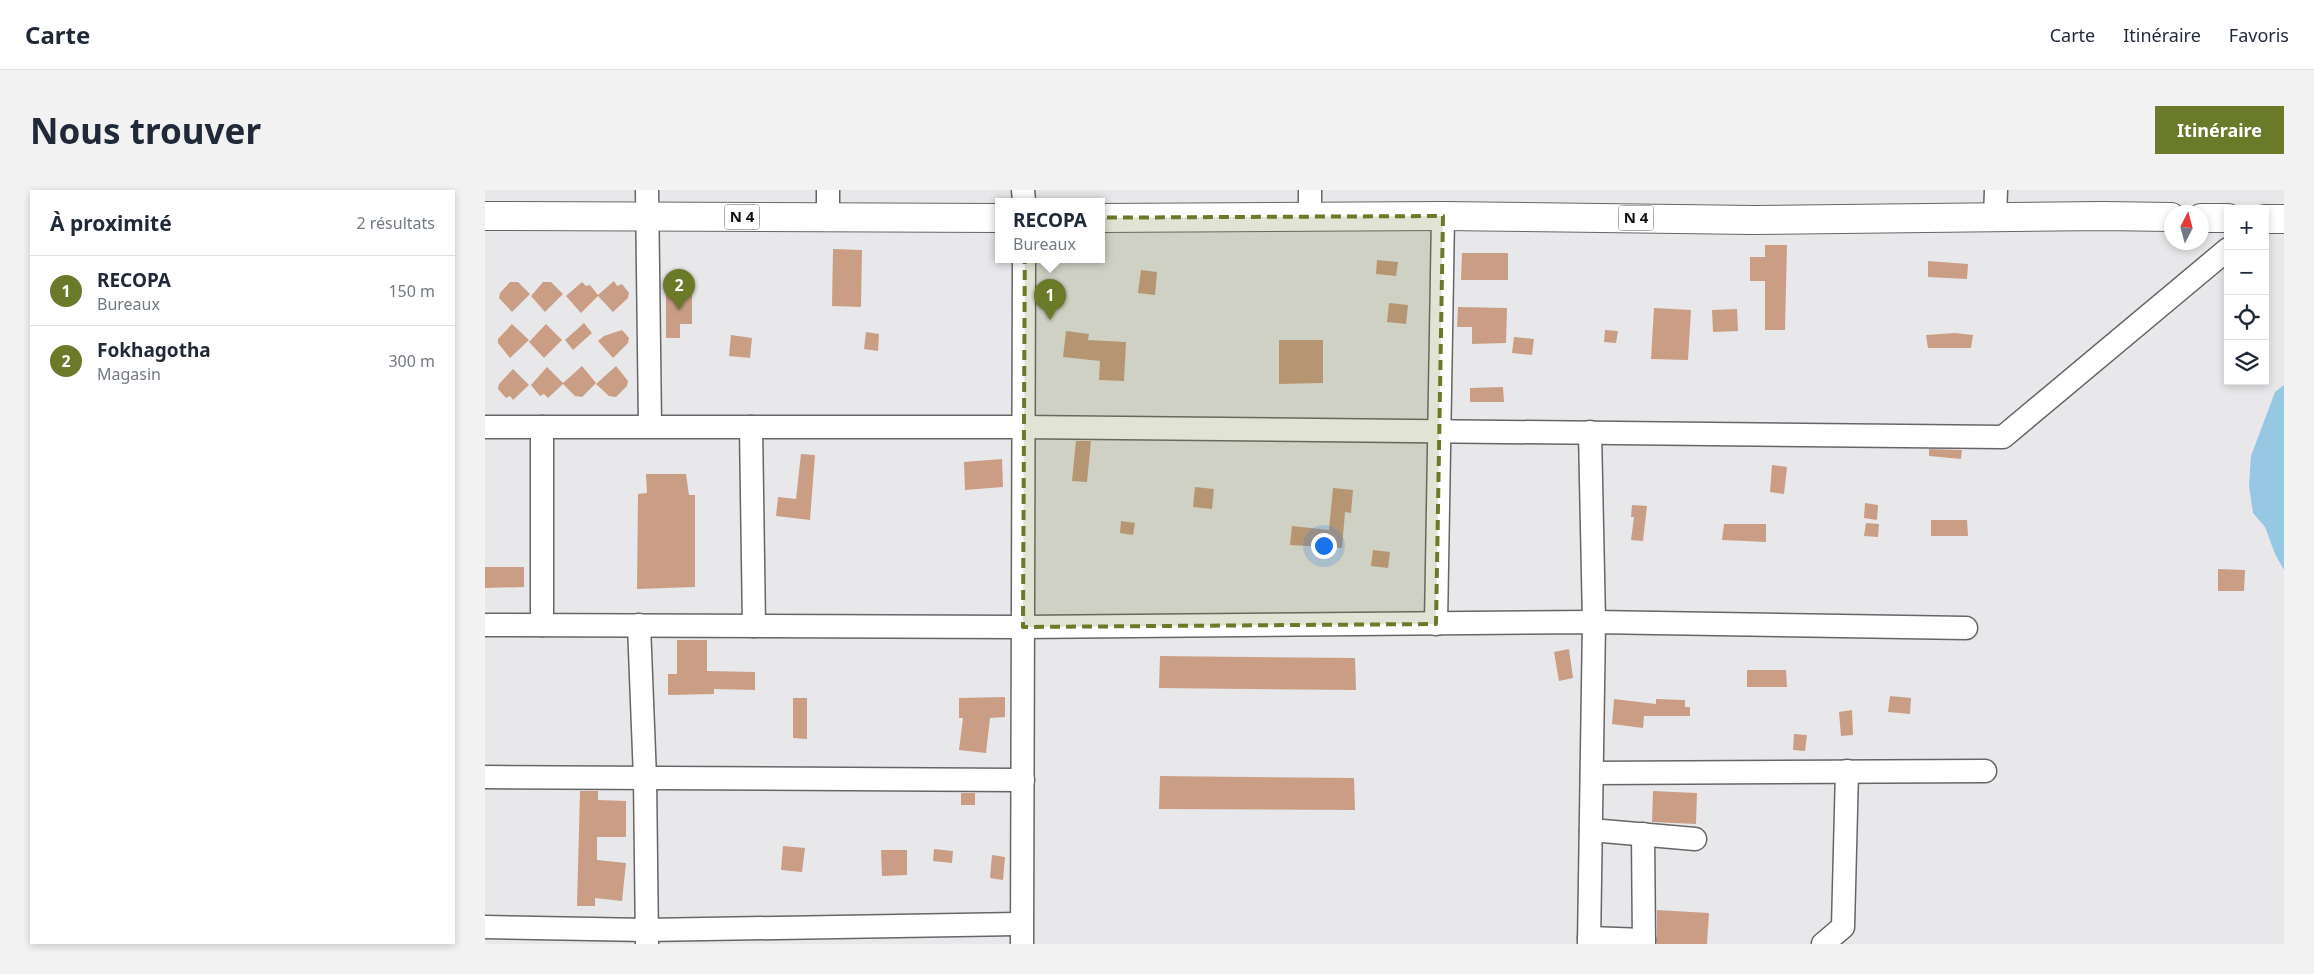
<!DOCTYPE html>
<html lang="fr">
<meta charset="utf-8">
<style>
:root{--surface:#fff;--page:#f2f2f3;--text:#1f2937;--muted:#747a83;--line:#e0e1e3;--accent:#6a7a29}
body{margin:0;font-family:"Noto Sans",sans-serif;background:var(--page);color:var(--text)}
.controls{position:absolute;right:15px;top:15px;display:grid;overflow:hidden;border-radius:0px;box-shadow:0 2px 8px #0003}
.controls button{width:45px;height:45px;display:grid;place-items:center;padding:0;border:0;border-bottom:1px solid var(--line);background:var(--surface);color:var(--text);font:25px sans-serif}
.compass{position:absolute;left:1679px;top:15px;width:45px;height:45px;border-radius:50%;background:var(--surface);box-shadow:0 2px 8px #0003;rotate:6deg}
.you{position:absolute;left:838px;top:355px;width:18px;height:18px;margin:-12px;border:4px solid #fff;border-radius:50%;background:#1a73e8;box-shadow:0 0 0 8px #1a73e833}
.badge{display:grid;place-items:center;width:32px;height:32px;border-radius:50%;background:var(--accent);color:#fff;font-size:16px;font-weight:700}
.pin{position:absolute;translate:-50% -41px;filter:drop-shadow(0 1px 2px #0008)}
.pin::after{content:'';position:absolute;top:26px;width:18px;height:15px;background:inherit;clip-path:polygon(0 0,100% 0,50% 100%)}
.popup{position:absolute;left:510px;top:8px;width:110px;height:65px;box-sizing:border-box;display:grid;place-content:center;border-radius:0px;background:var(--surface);filter:drop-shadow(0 1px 4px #0005);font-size:16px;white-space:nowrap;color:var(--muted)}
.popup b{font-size:19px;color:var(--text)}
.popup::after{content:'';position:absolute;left:50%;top:100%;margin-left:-10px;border:10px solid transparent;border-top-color:var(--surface)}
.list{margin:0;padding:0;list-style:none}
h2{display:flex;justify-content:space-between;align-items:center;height:65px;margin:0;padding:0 20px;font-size:21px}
h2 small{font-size:16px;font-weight:400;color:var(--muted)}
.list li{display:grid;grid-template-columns:32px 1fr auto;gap:15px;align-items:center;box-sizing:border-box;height:70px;padding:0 20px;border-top:1px solid var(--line)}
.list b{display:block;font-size:19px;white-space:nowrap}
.list p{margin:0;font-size:16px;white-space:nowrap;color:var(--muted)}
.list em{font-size:16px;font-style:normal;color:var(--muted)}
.icon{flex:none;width:28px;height:28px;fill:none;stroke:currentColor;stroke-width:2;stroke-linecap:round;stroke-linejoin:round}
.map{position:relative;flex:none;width:1799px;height:754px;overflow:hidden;border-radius:0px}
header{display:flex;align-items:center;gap:30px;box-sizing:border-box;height:70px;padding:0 25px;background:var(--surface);border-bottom:1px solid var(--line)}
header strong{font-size:24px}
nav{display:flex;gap:28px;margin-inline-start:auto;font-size:18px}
.intro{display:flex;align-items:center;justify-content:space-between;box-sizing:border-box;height:120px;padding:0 30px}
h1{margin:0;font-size:35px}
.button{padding:12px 22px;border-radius:0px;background:var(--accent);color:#fff;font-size:18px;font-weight:700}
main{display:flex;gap:30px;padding:0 30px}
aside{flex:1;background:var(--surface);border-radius:0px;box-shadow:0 2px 8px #0003}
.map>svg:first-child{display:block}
</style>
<header>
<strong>Carte</strong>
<nav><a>Carte</a><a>Itinéraire</a><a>Favoris</a></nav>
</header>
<div class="intro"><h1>Nous trouver</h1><a class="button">Itinéraire</a></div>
<main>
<aside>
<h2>À proximité<small>2 résultats</small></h2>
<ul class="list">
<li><span class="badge">1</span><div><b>RECOPA</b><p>Bureaux</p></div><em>150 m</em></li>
<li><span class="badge">2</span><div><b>Fokhagotha</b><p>Magasin</p></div><em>300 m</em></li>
</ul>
</aside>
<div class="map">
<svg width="1799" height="754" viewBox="0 0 1799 754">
<rect width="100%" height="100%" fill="#e8e8ea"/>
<polygon fill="#97c8e3" points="1799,195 1799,380 1790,364 1780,337 1768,323 1764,296 1766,266 1790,202"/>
<g fill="#ca9e85">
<polygon points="1280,55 1302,55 1300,140 1280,140 1280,91 1265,91 1265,67 1280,67"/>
<polygon points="348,59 377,60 376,117 347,116"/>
<polygon points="977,63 1023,63 1023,90 976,90"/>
<polygon points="892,70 913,72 911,86 891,84"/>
<polygon points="1443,71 1483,74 1482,89 1443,87"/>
<polygon points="656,80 672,82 670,105 653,103"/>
<polygon points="129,91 132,96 137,94 144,103 143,108 128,122 113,106 96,123 81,106 97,92 101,96 105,95 113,105"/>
<polygon points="25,92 33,92 45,104 27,122 14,108 15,103"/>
<polygon points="58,92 66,92 78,104 60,122 46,106"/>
<polygon points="181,105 207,105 207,134 195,134 195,148 181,148"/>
<polygon points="904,113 923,115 921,134 902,132"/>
<polygon points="973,117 1022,118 1021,153 987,154 987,137 972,137"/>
<polygon points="1169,118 1206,120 1203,170 1166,169"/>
<polygon points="1252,119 1253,141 1228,142 1227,120"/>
<polygon points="99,133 107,143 88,160 80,150"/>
<polygon points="27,134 44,150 25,168 13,153 13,149"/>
<polygon points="61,134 77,150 59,168 44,152"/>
<polygon points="137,140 144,148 143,153 128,168 113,151 119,146"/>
<polygon points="1120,140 1133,141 1131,153 1119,152"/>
<polygon points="581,141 604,144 603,150 641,152 639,191 614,190 615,171 578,167"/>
<polygon points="381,142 394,144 393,161 379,159"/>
<polygon points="1470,143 1488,145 1486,158 1443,158 1441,145"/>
<polygon points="246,145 267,148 265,168 244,166"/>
<polygon points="1029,147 1049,149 1047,165 1027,163"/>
<polygon points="794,150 838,150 838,193 794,194"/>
<polygon points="97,176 111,193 97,207 90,206 78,194 63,208 59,204 55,206 46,195 62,177 78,193"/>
<polygon points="131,176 143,191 142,196 131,207 124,206 111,194"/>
<polygon points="28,179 44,195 28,210 25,206 21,208 13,199 14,194"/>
<polygon points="1018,197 1019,212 985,212 985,198"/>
<polygon points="591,251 606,251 602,292 587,291"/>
<polygon points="1444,259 1477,260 1476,269 1444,266"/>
<polygon points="316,264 330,265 325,330 291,326 293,307 311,309"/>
<polygon points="517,269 518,297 480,300 479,272"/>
<polygon points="1287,275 1302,277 1299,304 1285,302"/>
<polygon points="161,284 201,284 204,305 210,305 210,397 152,399 153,304 162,303"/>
<polygon points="710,297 729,299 727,319 708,317"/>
<polygon points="848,298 868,300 866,323 860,322 857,358 805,355 807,336 844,340"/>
<polygon points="1380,313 1393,315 1392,330 1379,328"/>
<polygon points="1147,315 1162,316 1158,351 1146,350 1149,327 1146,327"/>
<polygon points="1446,330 1482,330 1483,346 1446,346"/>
<polygon points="636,331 650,333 648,345 635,343"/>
<polygon points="1381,333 1394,334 1393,347 1379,346"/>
<polygon points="1239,334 1281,334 1281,352 1237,350"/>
<polygon points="888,360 905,362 903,378 886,376"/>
<polygon points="0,377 39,377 39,397 0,398"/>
<polygon points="1733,379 1760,380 1759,401 1733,401"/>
<polygon points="192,450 222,450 222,481 270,482 270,500 229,499 229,504 183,505 183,484 192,484"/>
<polygon points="1084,459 1088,488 1074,491 1069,462"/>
<polygon points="675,466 870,468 871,500 674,498"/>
<polygon points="1262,480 1301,480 1302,497 1262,497"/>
<polygon points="1405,506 1426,508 1425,524 1403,522"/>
<polygon points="520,507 520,527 505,528 501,563 474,560 478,528 474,528 474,508"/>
<polygon points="308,508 322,508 322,549 308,548"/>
<polygon points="1129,509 1171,514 1171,509 1200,510 1200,517 1205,517 1205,526 1159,526 1158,538 1127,534"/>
<polygon points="1367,520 1368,545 1356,546 1354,522"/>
<polygon points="1309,544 1322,545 1320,561 1308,560"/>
<polygon points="675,586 869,588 870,620 674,619"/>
<polygon points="95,601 113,601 113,610 141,611 141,647 112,647 112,670 141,673 137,711 110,708 110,716 92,716"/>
<polygon points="1168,601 1212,603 1211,634 1167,632"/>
<rect x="476" y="603" width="14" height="12"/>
<polygon points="298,656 320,658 317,682 296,680"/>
<polygon points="449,659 468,661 467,673 448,671"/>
<polygon points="396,660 422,660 422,685 397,686"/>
<polygon points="507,665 520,667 518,690 505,688"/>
<polygon points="1172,720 1224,723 1222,754 1172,754"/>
</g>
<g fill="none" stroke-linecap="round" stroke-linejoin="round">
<g stroke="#666668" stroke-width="25">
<g id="minor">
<polyline points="162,0 165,236"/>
<polyline points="343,0 343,28"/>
<polyline points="538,0 539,11"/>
<polyline points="825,26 825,0"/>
<polyline points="1510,27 1511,0"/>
<polyline points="0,237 537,237 1518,247 1743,59"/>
<polyline points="266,237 269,436"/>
<polyline points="951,434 958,26"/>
<polyline points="0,435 538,437 1109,432 1481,438"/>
<polyline points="57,435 57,237"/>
<polyline points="154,435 160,588 162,753"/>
<polyline points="1107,583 1500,581"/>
<polyline points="0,587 538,590"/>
<polyline points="1106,640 1210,649"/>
<polyline points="1158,644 1159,754"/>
<polyline points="0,737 161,740 536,734"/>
<polyline points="1104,748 1159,750"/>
<polyline points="537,754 539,69"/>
<polyline points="1104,754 1109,432 1105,242"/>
<polyline points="1338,754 1358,737 1362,581"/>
</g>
</g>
<g stroke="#666668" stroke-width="30">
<g id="highway">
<polyline points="0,26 514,28"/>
<polyline points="616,28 958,26 1268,30 1618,26 1686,27"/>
<polyline points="1716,28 1743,28"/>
<polyline points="1780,29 1799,29"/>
</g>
</g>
<use href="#minor" stroke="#fff" stroke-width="22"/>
<use href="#highway" stroke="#fff" stroke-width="28"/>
</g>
<path fill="#6a7a29" fill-opacity="0.2" stroke="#6a7a29" stroke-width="4" stroke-dasharray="10 6" stroke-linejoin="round" d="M 958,26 L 951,434 L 538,437 L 540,28 Z"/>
<g text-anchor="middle" stroke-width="4" stroke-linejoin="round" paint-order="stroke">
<g fill="#fff" stroke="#585859" stroke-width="1">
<rect x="239.5" y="14.5" width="35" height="25" rx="4"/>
<rect x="1133.5" y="15.5" width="35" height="25" rx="4"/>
</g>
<g font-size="15" font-weight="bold" fill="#111112">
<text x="257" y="32">N 4</text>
<text x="1151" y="33">N 4</text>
</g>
</g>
</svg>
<div class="controls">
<button>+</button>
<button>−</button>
<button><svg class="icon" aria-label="locate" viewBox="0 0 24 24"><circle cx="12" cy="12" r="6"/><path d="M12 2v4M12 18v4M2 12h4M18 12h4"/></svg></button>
<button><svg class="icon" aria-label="layers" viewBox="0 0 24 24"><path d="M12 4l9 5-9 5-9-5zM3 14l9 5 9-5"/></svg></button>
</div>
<svg class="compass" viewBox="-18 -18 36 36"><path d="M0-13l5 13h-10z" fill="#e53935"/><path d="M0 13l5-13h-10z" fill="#747a83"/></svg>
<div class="you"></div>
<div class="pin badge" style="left:565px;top:130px">1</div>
<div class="popup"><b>RECOPA</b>Bureaux</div>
<div class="pin badge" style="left:194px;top:120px">2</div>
</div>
</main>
